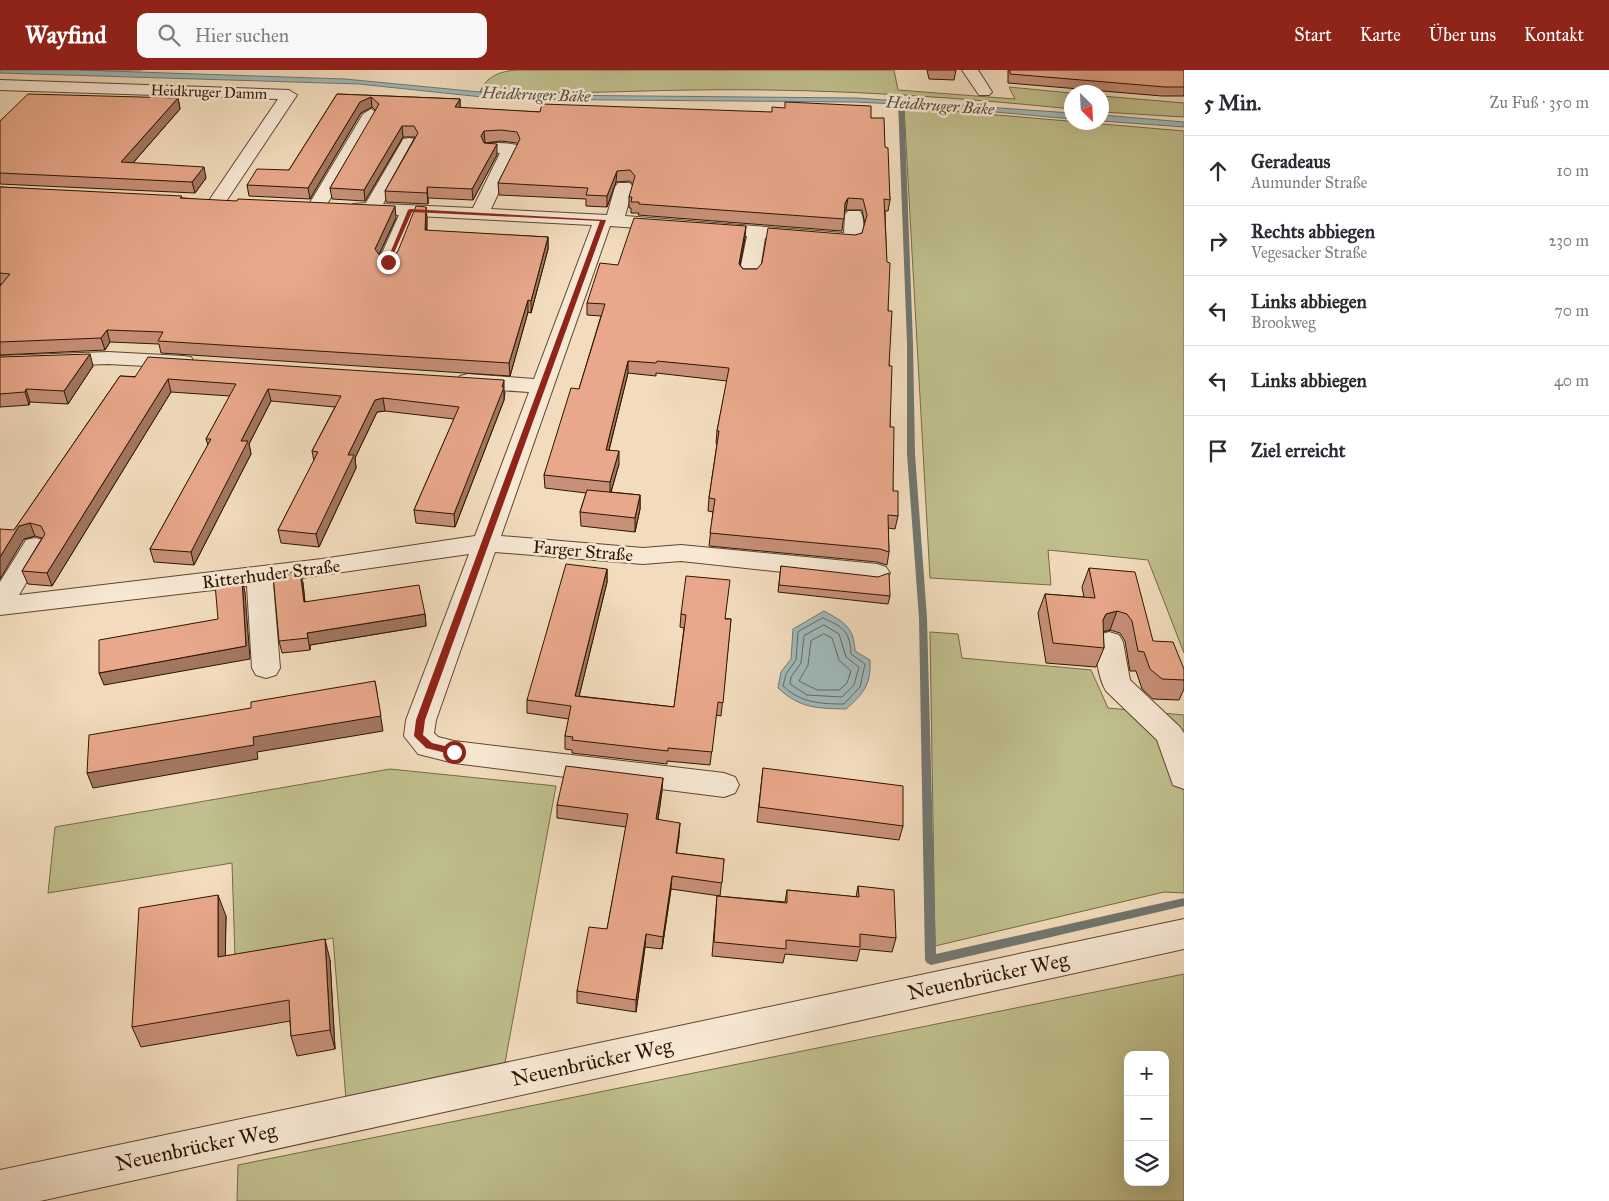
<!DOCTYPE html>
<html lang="de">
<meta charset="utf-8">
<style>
:root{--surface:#fff;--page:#f7f7f7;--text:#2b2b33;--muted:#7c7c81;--line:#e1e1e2;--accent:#8f2418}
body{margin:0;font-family:"IM FELL Great Primer",serif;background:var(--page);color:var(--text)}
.controls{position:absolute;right:15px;bottom:15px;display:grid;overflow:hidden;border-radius:10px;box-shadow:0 5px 20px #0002}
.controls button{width:45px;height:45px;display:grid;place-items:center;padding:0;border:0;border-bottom:1px solid var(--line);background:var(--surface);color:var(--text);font:25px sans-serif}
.compass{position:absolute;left:1064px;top:15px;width:45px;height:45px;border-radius:50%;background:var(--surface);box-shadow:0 5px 20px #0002;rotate:156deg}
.stop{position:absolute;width:15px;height:15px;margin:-11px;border:4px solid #8f2418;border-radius:50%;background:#fff}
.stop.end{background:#8f2418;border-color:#fff;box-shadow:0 1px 5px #0008}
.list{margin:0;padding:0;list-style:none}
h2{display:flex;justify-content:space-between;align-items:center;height:65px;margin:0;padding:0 20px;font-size:21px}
h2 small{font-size:16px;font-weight:400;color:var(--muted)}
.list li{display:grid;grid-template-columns:32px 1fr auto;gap:15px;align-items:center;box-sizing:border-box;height:70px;padding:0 20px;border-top:1px solid var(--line)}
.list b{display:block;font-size:19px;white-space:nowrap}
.list p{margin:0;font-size:16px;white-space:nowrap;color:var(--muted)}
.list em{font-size:16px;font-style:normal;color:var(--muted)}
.icon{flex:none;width:28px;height:28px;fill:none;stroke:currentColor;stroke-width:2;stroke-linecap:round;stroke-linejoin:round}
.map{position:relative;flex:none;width:1184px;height:1131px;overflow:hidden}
header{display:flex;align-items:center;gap:30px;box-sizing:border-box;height:70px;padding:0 25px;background:var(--accent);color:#fff}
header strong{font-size:24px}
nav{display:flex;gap:28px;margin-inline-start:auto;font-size:18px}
.search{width:350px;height:45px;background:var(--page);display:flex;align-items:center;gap:12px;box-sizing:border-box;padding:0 18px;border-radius:10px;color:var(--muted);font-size:19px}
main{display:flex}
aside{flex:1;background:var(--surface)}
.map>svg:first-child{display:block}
</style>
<header>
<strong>Wayfind</strong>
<div class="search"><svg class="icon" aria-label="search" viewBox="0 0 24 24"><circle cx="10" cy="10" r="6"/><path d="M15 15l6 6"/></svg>Hier suchen</div>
<nav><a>Start</a><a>Karte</a><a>Über uns</a><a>Kontakt</a></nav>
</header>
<main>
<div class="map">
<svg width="1184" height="1131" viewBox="0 0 1184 1131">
<rect width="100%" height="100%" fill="#f2dcbd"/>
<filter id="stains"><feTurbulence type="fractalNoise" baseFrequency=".004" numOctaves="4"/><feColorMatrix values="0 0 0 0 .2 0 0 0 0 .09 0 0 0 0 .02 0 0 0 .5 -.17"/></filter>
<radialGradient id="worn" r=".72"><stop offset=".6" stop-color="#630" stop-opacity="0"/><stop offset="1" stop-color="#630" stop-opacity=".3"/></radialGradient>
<g fill="#c0bf8d" stroke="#766a46" fill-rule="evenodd">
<path d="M 517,0 L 894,0 L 898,20 L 1015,29 L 1009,17 L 1071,23 L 1072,39 C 945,26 818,18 691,20 C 620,21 550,25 480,22 C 486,6 501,1 517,0 Z"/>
<polygon points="1102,26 1184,33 1184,47 1102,42"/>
<polygon points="904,37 1184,61 1184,583 1148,490 1048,480 1051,515 930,508"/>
<polygon points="930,562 958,564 962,588 1091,600 1108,638 1184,645 1184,823 1164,822 935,876"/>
<polygon points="390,699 556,716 504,998 346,1030 333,868 235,888 232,793 48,823 55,757"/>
<path d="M 1184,904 L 1184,1131 L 237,1131 L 238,1095 ZM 1128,985 L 1165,985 L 1165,1112 L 1128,1112 Z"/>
</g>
<g fill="#9fb9bb" stroke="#717770">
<polygon points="0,0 78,0 345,9 480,22 538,25 856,28 1071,43 1072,49 919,35 855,32 501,29 359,14 0,3"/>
<polygon points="1102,45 1184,52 1184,57 1102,51"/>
<path d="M 824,541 C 844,552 854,557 855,581 L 870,590 C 871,615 864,623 846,639 C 817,638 801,639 778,618 L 781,602 L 791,589 L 793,559 Z"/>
</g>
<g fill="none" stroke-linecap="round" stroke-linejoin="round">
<g stroke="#66675e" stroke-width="1">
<polyline points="82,0 142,0"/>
<path d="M 823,548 C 843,557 850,561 851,584 L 865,594 L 860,617 L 844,634 C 821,634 801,633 783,616 L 786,604 L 796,590 L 798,562 Z"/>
<polygon points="824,555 839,564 846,587 859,597 854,615 842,627 807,625 790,614 791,607 801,593 804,566"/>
<polygon points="824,564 832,568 839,590 851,601 847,613 839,620 817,620 799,611 808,595 811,571"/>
</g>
<polygon fill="#717770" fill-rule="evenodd" points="901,29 904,31 913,274 915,384 927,548 936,884 1184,828 1184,836 931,895 927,893 925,890 919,548 907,384 907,274 898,31"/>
<g stroke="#5e472f" stroke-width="2">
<g id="minor">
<polygon points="962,0 978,0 992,22 989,25 979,25"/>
<polygon points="0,10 289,20 297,25 223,136 211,136 208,132 278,29 0,20"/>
<polygon points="371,39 379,44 326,136 323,140 311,140 308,136 363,44"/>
<path d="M 409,68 L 415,69 L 417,73 L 383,134 L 473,138 L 500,83 L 485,82 L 483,78 L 485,74 C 495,72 507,73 517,75 L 519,79 L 491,139 L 607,145 L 615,117 L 618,113 L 630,113 L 633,117 L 625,146 L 844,163 L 845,145 L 848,141 L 860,141 C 865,148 864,166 860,173 L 853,175 L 765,168 L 759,205 L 756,209 L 742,209 L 739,205 L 747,166 L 610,156 L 501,466 L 643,478 L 681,475 L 877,494 L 886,497 L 890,503 L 886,509 L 877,512 L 681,491 L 643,494 L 495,482 L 436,650 L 434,663 L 438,667 L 454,671 L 724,703 L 735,707 L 739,715 L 735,723 L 724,727 L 454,693 L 418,684 L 404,666 L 406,650 L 469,484 L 273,512 L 280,598 L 276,605 L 266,608 L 256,605 L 252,598 L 247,516 L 0,545 L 0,512 L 26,470 L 35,468 L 44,470 L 48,476 L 19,525 L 322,489 L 475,466 L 529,322 L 468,318 L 460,316 L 457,311 L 460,306 L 468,304 L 534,309 L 592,155 L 416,146 L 395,196 L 381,196 L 378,192 L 399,145 L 359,143 L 353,142 L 350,138 L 353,134 L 366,133 L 401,73 L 403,69 Z"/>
<polygon points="108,282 183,286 191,287 194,292 191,297 183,298 108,294 0,298 0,286"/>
<path d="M 1109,562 L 1119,565 L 1123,572 L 1130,610 L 1180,657 L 1184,663 L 1184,719 L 1173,715 L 1157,670 L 1106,621 C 1099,610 1092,577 1099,565 Z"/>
<polygon points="1184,849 1184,879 40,1131 0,1131 0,1100"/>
</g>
</g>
<use href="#minor" fill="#f7e8d4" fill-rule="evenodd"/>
</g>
<g fill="#c89078" stroke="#2d1500">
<polygon points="927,0 956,0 954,10 929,9"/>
<polygon points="1008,0 1184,0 1184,26 1162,26 1008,13"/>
<polygon points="337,24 460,29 460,38 540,42 871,48 885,77 890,130 888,141 885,141 888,241 890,357 893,421 898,446 895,459 888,458 889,482 887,495 877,492 709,476 713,442 708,441 709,428 717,374 716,373 717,361 727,311 656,303 656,306 628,303 609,380 619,394 611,422 640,425 640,439 635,462 581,456 580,442 586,423 545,418 544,405 579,319 601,246 587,245 587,233 618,195 745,168 740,195 743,199 757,199 862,163 865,154 862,140 846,140 844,143 842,161 638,145 639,143 631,143 631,138 629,138 629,127 633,115 630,111 616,112 607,137 586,136 586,129 499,125 498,113 518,74 517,73 501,71 484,73 497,85 473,130 428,128 428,134 386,132 385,121 415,67 403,67 365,131 332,129 330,118 376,41 372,37 361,43 310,129 249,126 247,115 289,100"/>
<polygon points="178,28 180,39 133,93 206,108 195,123 0,114 0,51"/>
<polygon points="0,117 183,128 396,148 379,185 380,186 394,186 427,148 427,161 548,167 548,179 531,243 528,242 510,306 161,283 159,274 110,272 105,280 0,285 0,216 1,214 0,214"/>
<polygon points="0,287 93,296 68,334 30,332 29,335 0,337"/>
<polygon points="120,306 505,322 504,330 455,457 416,453 414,440 454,349 385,341 377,342 355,388 356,398 319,477 281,473 278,460 314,391 312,381 335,337 271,331 249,374 251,384 194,495 154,492 150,479 208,375 206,369 230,326 171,322 52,516 28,514 22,501 42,468 35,466 24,469 14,460"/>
<polygon points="781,496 890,526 888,534 778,522"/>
<polygon points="1089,498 1153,571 1184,599 1184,619 1179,630 1153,629 1142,619 1136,601 1130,601 1125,571 1120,563 1110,560 1103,562 1104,578 1096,597 1046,593 1038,543 1045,524 1084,527 1082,517"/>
<polygon points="607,499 607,512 579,626 674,637 684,558 680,557 681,544 731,549 721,646 716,645 710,695 667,691 667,694 572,683 572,680 565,679 565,666 569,649 527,643 527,630"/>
<polygon points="303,513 305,532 425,544 426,556 310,575 310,580 282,583 279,571"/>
<polygon points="763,698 903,756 899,770 757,752"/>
<polygon points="662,721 658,750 679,766 676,783 724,789 720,826 671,819 662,879 645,877 636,942 577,933 577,921 607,859 626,757 557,748 557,735"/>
<polygon points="858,816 896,868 892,882 860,879 857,891 785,884 783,893 712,886 717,826 785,832 787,820 856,827"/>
<polygon points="226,846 225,886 330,890 335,979 297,986 291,966 290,951 141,977 132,957"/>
</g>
<g fill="#a37661" stroke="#2d1500">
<polygon points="371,27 372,37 361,43 310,129 308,118 360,32"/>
<polygon points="178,28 180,39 124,103 121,92"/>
<polygon points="460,29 460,40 455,37"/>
<polygon points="402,56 403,67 365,131 364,120"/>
<polygon points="484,61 485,72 481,77 481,66"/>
<polygon points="497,74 497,85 473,130 472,119"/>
<polygon points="204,97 206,108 195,123 192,112"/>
<polygon points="617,101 616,112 607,137 607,126"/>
<polygon points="427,117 428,128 428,134 427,123"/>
<polygon points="848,128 846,140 843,145 845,133"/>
<polygon points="395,136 396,148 376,191 375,179"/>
<polygon points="426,137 427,148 426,172 425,160"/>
<polygon points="746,156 745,168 738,206 739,194"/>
<polygon points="548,167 548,179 531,243 531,231"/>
<polygon points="528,230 528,242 510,306 509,293"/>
<polygon points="107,260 110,272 105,280 101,268"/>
<polygon points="90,284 93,296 68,334 64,321"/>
<polygon points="628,291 628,303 606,392 606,380"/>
<polygon points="168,309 171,322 52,516 47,503"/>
<polygon points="504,310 504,330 455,457 454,444"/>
<polygon points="26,319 30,332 29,335 25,322"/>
<polygon points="268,319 271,331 249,374 251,384 194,495 191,482 241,371"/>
<polygon points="383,328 385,341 377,342 355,388 356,398 319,477 316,464 348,385 375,330"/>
<polygon points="619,381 619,394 610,425 610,412"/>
<polygon points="640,425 640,439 635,462 635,448"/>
<polygon points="30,453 35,466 24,469 0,509 0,487 19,456"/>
<polygon points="607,499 607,512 576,639 575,626"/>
<polygon points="300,501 303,513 306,544 304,532"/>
<polygon points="242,509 245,522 250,589 104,615 99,603 246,576"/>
<polygon points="1117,541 1110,560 1098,563 1103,550 1106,544"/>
<polygon points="425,544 426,556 310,575 310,580 307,563"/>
<polygon points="375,611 383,661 257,682 258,689 93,718 87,703 253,667"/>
<polygon points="663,708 662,721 656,762 656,749"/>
<polygon points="680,753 679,766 675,796 676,783"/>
<polygon points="672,806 671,819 662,879 663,867"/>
<polygon points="218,825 226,846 225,908 218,887"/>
<polygon points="646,864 645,877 636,942 636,930"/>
<polygon points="325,869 330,890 335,979 330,960"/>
</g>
<g fill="#e9a88b" stroke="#2d1500">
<polygon points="1010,0 1184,0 1184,17 1165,17 1010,4"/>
<polygon points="28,24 178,28 121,92 204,97 192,112 0,103 0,51"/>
<polygon points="337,24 460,29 455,37 540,42 542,34 772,42 772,37 785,38 785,32 871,36 871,48 884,48 885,77 888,78 890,130 884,129 887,192 890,193 888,241 892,241 889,296 892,296 890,357 894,357 893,421 898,421 898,446 888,445 889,482 880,479 710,463 715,429 709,428 719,361 717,361 729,298 657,291 656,293 628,291 606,380 619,381 610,412 544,405 571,318 579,319 605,234 587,233 600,193 618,195 634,148 746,156 739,194 743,199 757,199 762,193 768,158 855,165 862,163 867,145 863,129 848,128 845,133 844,149 639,134 639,132 631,132 632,127 629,127 635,106 630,100 617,101 607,126 586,125 588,118 498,113 520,69 517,62 501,60 484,61 481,66 484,73 497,74 472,119 427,117 427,123 385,121 418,63 414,56 402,56 364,120 330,118 379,34 371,27 360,32 308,118 247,115 257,99 289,100"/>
<polygon points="0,117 182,126 180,128 237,131 238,129 395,136 375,179 380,186 394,186 398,181 416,136 426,137 425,160 548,167 531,231 528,230 509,293 158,271 163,262 107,260 101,268 0,272 0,216 10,204 0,203"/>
<polygon points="90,284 64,321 26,319 25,322 0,324 0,287"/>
<polygon points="148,287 504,310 502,317 504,317 454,444 414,440 459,337 383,328 375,330 348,385 354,385 316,464 278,460 318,382 312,381 341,326 268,319 241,371 248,371 191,482 150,479 211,369 206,369 236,314 168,309 47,503 22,501 45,464 41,456 30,453 19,456 0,487 0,459 14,460 120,306 135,307"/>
<polygon points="587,420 640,425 635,448 580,442"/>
<polygon points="566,494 607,499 575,626 674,637 686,545 681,544 686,506 730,510 725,549 731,549 723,633 718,632 712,682 668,678 668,681 572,670 573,667 565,666 571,636 527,630"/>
<polygon points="781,496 878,507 889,503 890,526 779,515"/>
<polygon points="1089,498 1135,502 1153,571 1173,572 1184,599 1184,610 1162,609 1150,599 1144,582 1138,581 1132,551 1127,544 1117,541 1106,544 1103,550 1104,578 1053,573 1045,524 1095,528"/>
<polygon points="300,501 304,532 419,515 425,544 307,563 308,568 279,571 273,505"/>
<polygon points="242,509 246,576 99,603 99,570 218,549 215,514"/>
<polygon points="375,611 381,646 253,667 254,675 87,703 89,665 251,638 251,632"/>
<polygon points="566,696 663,708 656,749 680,753 676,783 724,789 722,813 672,806 663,867 646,864 636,930 577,921 589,857 607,859 628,744 557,735"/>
<polygon points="763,698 903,716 903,756 759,737"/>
<polygon points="858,816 894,820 896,868 860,864 860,877 786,870 786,879 714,872 717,826 787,833 787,820 859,827"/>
<polygon points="218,825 218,887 325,869 330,960 291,966 289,930 132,957 139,838"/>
</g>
<polygon fill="#8f2418" points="410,139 606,150 425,650 423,665 432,673 457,679 458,682 454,685 426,678 414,666 416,650 600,151 412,142 390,192 386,193 408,140"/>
<g text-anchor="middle" stroke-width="5" stroke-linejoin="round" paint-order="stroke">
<g font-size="15" fill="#2d1500" stroke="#f7e8d4">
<text transform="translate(209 22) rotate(2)" y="5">Heidkruger Damm</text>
</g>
<g font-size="16" font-style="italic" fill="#554e41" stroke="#f7e8d4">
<text transform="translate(536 24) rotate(2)" y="6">Heidkruger Bäke</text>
<text transform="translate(940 35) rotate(4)" y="6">Heidkruger Bäke</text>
</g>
<g font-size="18" fill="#2d1500" stroke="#f7e8d4">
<text transform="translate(583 481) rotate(5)" y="6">Farger Straße</text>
<text transform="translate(271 504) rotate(-7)" y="6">Ritterhuder Straße</text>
</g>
<g font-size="21" fill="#2d1500" stroke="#f7e8d4">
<text transform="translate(988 906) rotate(-12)" y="7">Neuenbrücker Weg</text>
<text transform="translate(592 992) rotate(-12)" y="7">Neuenbrücker Weg</text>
<text transform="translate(196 1077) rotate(-12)" y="7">Neuenbrücker Weg</text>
</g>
</g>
<rect width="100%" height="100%" filter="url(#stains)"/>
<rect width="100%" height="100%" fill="url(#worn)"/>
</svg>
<div class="controls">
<button>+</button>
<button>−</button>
<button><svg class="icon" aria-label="layers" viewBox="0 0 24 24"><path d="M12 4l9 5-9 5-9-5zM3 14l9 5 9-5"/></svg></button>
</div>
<svg class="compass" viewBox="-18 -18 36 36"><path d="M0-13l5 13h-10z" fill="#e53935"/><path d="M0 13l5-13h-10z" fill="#7c7c81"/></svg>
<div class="stop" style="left:454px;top:682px"></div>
<div class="stop end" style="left:388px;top:192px"></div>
</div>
<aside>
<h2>5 Min.<small>Zu Fuß · 350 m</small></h2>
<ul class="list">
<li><svg class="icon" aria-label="ahead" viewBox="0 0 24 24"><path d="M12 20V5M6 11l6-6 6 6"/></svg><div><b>Geradeaus</b><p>Aumunder Straße</p></div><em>10 m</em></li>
<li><svg class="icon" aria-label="right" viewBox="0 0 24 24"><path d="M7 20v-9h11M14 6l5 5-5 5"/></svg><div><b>Rechts abbiegen</b><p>Vegesacker Straße</p></div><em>230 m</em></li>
<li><svg class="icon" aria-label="left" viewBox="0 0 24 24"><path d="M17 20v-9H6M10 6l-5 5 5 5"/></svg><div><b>Links abbiegen</b><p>Brookweg</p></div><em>70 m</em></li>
<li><svg class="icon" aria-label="left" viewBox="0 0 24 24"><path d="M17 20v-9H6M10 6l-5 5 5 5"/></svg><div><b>Links abbiegen</b></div><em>40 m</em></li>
<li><svg class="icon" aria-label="arrive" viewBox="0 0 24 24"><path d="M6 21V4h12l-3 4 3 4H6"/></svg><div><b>Ziel erreicht</b></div></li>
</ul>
</aside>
</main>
